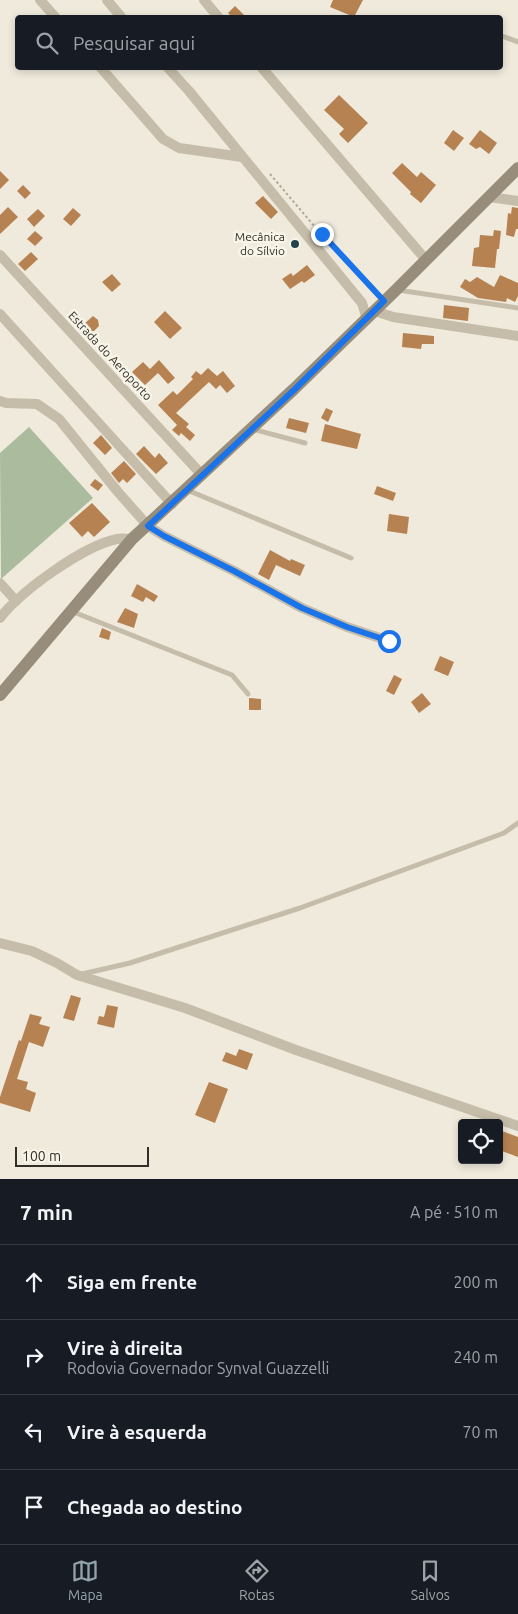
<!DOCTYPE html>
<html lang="pt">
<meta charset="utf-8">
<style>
:root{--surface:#171b24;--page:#20242c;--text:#f1f3f6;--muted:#9ea1a6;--line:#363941;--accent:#94a3ab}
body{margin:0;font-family:Ubuntu,sans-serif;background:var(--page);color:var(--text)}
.controls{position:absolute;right:15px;bottom:15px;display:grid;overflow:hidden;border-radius:5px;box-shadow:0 2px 8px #0003}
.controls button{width:45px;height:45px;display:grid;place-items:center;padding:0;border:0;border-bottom:1px solid var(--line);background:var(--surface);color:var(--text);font:25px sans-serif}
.scale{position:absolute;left:15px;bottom:12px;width:134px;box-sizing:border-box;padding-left:5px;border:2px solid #332e28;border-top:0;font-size:14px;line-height:18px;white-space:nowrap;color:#332e28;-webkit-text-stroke:4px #f7f4e8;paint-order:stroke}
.stop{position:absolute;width:15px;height:15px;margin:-11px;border:4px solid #1a73e8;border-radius:50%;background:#fff}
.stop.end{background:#1a73e8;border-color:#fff;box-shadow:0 1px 5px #0008}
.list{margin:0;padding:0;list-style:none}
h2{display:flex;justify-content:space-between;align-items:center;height:65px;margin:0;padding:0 20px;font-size:21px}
h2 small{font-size:16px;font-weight:400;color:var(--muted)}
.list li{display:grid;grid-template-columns:32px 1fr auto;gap:15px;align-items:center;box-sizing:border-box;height:75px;padding:0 20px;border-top:1px solid var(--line)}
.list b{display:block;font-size:19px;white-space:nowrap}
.list p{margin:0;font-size:16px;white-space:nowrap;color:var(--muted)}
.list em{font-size:16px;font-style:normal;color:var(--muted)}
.icon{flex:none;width:28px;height:28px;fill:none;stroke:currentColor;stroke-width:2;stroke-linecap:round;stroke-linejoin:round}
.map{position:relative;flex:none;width:518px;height:1179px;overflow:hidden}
.search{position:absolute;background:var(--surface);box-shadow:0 2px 8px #0003;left:15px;right:15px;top:15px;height:55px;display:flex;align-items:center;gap:12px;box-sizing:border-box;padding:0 18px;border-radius:5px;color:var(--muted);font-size:19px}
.sheet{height:365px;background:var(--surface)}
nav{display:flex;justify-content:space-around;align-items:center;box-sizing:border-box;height:70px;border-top:1px solid var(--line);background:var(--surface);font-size:14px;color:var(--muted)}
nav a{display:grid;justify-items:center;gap:2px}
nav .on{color:var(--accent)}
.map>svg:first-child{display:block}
</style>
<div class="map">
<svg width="518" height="1179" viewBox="0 0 518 1179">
<rect width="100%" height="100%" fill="#efeadc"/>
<polygon fill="#abbc9e" points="29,427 93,498 1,579 0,453"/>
<g fill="#b78251">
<polygon points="333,0 363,0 354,17 330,7"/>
<polygon points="235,6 247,18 233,18 228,13"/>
<polygon points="339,95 368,123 348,143 339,134 344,129 324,110"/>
<polygon points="453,130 464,138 454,151 444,143"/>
<polygon points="480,130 497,143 489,154 480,147 476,149 469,144"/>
<polygon points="402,163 417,177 421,172 436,185 421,203 410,194 411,192 392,173"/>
<polygon points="0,171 9,180 0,189"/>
<polygon points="23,185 31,193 25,199 17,191"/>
<polygon points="263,196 278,212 271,219 255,203"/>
<polygon points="8,207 18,217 0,234 0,215"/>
<polygon points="512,207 518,208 518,229 516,229 514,237 506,235 508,213 511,214"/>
<polygon points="73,208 81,215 71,226 63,219"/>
<polygon points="38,209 45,216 34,227 27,219"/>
<polygon points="494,230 501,231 499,249 497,249 495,268 472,266 474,248 479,247 480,235 493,236"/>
<polygon points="35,231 43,238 35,246 27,239"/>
<polygon points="31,252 38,259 25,271 18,264"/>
<polygon points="307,265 315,275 304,283 302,281 290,289 282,279 291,273 293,276"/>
<polygon points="112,274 121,284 112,292 102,282"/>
<polygon points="500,275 518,283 518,296 515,302 507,298 506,302 478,298 460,287 465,279 470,282 477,277 494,287"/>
<polygon points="444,305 469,308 468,321 443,318"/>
<polygon points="165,311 182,328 170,339 154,322"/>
<polygon points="93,316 98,320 99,326 94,331 89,332 83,325"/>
<polygon points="403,333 434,336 434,344 422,344 421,349 402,347"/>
<polygon points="159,360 175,378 168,384 158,373 145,385 132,372 143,362 150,369"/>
<polygon points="208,368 217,376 223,371 235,386 227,393 220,385 216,389 209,382 176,413 189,424 186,427 195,435 190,441 181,433 179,436 172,430 177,425 158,405 173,391 177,395 193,379 191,377 196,371 201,375"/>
<polygon points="326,408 333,411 328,422 321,418"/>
<polygon points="289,418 309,423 306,433 286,428"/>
<polygon points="325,424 361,434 357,449 321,441"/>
<polygon points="101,435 112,448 105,455 93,443"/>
<polygon points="144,446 155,458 159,453 168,463 156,474 136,454"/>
<polygon points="124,461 136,474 127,483 123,479 119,483 111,473"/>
<polygon points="95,479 103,485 98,491 90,485"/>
<polygon points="377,486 396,493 393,501 374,494"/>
<polygon points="92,503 110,522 94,537 88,531 82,537 69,523"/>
<polygon points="389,514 409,517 407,534 387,531"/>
<polygon points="270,550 290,561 291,559 305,565 300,576 276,565 269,580 258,574"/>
<polygon points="137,584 158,596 154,602 146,597 143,602 131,596"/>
<polygon points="125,608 138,614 134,628 117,622"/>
<polygon points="102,628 111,632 109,640 99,637"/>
<polygon points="440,656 454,662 448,676 434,670"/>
<polygon points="394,675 402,679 394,695 386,691"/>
<polygon points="422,693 431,704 419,713 411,702"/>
<polygon points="249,698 261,699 261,710 249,710"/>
<polygon points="71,995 81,998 74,1021 63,1018"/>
<polygon points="107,1005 118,1007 114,1028 97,1024 99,1016 104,1017"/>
<polygon points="30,1014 42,1017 39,1024 50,1027 43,1047 29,1042 17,1079 28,1082 26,1089 36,1093 30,1112 0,1103 0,1097 19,1040 21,1041"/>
<polygon points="239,1049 253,1054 247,1070 222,1061 226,1052 236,1056"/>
<polygon points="209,1082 228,1089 215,1123 195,1115"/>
<polygon points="499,1130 518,1137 518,1157 499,1150"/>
</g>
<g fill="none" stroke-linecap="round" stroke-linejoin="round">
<polyline stroke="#b1a794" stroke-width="2" stroke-dasharray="2.5 2.5" stroke-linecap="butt" points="270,174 321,234 377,293"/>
<g stroke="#c5bda9" stroke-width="5">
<polyline points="502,36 518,42"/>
<polyline points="398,290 518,308"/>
<polyline points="252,429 305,443"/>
<polyline points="187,490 351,558"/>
<polyline points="71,611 232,675 248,694"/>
<polyline points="82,974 130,963 300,908 504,833 518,823"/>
</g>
<g stroke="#c5bda9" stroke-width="10">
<polyline points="40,0 56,18"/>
<polyline points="107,0 122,18"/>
<polyline points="204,0 219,18"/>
<polyline points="101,68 163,139 179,148 242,157"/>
<polyline points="168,68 189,91 362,303 367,319"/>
<polyline points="262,68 426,260"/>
<polyline points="489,197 518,201"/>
<polyline points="0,255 202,475"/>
<polyline points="375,311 393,317 518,336"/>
<polyline points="0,314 172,504"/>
<polyline points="0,401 6,403 37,404 59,419 118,492 148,526 164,536 234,571 302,608 347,627 389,641"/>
<polyline points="0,583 16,601"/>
<path d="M 0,618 C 21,591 83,546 117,539 C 122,538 128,539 132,539"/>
<polyline points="0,943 32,951 57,963 77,975 185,1008 296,1050 518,1126"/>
</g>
<polyline stroke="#988d7b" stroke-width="12" points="0,695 132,539 294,389 397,289 518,168"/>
</g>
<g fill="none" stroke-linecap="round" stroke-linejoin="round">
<polyline stroke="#1a73e8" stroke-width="6" points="322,234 384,301 294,390 148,526 164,536 234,571 302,608 347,627 389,641"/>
</g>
<circle fill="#234250" stroke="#f7f4e8" stroke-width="2" cx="295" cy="244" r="5"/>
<g text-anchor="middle" stroke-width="5" stroke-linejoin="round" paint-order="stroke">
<g font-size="12" fill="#332e28" stroke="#f7f4e8" text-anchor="end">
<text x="285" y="241">Mecânica<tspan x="285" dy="14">do Sílvio</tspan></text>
</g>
<g font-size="12" fill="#332e28" stroke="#f7f4e8">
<text transform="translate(110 356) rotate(47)" y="4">Estrada do Aeroporto</text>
</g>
</g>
</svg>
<div class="controls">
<button><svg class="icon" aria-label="locate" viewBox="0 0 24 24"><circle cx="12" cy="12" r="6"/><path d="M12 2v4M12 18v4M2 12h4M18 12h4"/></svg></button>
</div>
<div class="scale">100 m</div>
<div class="stop" style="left:389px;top:641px"></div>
<div class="stop end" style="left:322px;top:234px"></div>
<div class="search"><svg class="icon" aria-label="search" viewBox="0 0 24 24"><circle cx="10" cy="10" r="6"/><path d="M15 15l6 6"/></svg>Pesquisar aqui</div>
</div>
<section class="sheet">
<h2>7 min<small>A pé · 510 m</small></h2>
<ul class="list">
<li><svg class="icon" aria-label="ahead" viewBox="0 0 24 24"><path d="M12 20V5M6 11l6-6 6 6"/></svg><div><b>Siga em frente</b></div><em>200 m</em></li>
<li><svg class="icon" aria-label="right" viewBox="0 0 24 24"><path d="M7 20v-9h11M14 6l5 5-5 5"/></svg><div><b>Vire à direita</b><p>Rodovia Governador Synval Guazzelli</p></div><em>240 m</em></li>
<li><svg class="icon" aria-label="left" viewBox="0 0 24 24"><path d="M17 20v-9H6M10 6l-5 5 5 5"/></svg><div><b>Vire à esquerda</b></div><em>70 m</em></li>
<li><svg class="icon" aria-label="arrive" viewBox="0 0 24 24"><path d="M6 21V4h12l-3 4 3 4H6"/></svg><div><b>Chegada ao destino</b></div></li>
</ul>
</section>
<nav>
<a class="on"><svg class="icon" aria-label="map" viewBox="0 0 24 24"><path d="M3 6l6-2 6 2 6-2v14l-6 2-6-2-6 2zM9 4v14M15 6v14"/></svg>Mapa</a>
<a><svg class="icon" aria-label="directions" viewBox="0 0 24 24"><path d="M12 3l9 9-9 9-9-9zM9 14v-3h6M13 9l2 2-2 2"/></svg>Rotas</a>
<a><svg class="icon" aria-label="saved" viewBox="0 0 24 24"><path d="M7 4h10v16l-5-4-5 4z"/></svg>Salvos</a>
</nav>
